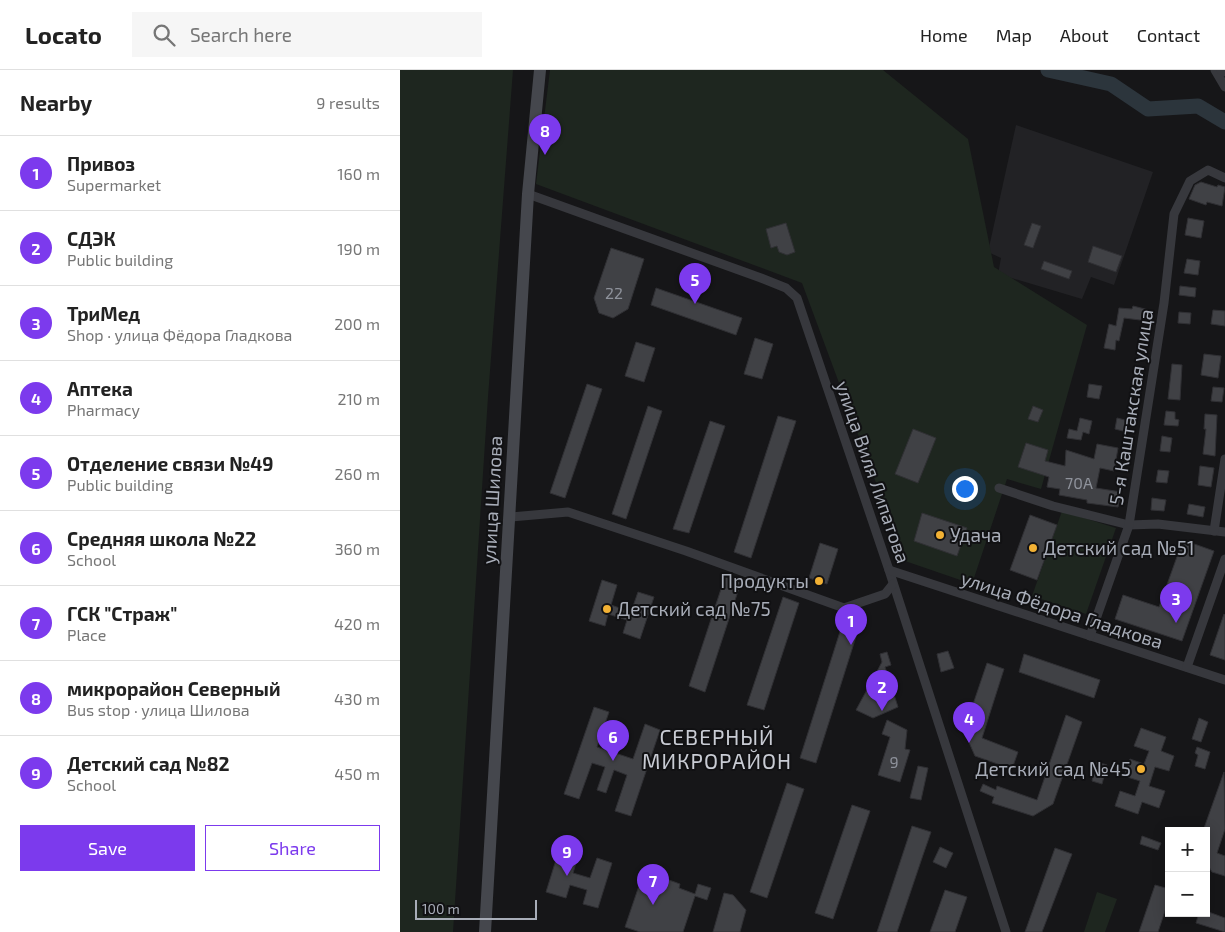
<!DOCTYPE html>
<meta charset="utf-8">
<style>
:root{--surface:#fff;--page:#f6f6f6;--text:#222;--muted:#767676;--line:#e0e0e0;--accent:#7c3aed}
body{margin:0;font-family:"Exo 2",sans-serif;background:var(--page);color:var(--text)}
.controls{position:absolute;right:15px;bottom:15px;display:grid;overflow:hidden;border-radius:0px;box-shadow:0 2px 12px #0003}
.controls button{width:45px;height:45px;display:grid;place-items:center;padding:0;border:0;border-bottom:1px solid var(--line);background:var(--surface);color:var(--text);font:25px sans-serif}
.scale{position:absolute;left:15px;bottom:12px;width:122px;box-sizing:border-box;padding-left:5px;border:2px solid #a8adb8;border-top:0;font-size:14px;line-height:18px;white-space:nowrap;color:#a8adb8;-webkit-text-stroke:4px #111113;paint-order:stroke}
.you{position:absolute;left:564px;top:418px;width:18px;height:18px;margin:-12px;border:4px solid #fff;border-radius:50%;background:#1a73e8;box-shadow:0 0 0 8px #1a73e833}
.badge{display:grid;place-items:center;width:32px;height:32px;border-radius:50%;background:var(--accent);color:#fff;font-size:16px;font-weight:700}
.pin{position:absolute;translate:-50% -41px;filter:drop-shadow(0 1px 2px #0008)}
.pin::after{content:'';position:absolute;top:26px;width:18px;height:15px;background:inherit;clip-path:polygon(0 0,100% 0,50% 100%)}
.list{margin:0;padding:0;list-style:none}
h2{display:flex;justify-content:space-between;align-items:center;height:65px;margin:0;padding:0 20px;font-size:21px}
h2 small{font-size:16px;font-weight:400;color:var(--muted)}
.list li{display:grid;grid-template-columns:32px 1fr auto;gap:15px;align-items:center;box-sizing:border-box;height:75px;padding:0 20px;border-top:1px solid var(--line)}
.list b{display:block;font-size:19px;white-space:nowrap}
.list p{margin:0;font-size:16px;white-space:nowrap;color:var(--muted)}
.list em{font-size:16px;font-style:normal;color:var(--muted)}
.actions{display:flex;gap:10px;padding:15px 20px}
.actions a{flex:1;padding:11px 0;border:1px solid var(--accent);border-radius:0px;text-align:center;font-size:18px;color:var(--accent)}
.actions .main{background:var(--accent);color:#fff}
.icon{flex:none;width:28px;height:28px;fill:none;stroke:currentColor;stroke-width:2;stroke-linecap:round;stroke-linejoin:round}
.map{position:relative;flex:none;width:825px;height:862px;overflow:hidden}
header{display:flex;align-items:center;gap:30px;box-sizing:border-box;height:70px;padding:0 25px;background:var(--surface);border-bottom:1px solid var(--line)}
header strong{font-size:24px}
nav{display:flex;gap:28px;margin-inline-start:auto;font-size:18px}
.search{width:350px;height:45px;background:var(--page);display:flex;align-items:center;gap:12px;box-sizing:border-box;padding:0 18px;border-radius:0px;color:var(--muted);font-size:19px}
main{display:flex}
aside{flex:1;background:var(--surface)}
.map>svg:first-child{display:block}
</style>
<header>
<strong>Locato</strong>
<div class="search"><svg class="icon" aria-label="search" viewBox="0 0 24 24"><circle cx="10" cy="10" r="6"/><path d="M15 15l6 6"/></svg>Search here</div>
<nav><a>Home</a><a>Map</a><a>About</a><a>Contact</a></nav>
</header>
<main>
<aside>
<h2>Nearby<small>9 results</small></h2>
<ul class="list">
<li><span class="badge">1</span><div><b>Привоз</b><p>Supermarket</p></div><em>160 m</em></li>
<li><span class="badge">2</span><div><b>СДЭК</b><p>Public building</p></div><em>190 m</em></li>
<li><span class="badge">3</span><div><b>ТриМед</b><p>Shop · улица Фёдора Гладкова</p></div><em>200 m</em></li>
<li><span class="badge">4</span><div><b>Аптека</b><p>Pharmacy</p></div><em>210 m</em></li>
<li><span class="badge">5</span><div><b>Отделение связи №49</b><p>Public building</p></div><em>260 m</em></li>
<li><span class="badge">6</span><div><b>Средняя школа №22</b><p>School</p></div><em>360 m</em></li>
<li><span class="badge">7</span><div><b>ГСК &quot;Страж&quot;</b><p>Place</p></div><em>420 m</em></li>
<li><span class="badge">8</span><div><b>микрорайон Северный</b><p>Bus stop · улица Шилова</p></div><em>430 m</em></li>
<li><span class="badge">9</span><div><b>Детский сад №82</b><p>School</p></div><em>450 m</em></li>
</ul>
<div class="actions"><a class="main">Save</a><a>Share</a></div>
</aside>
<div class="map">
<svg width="825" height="862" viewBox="0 0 825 862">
<rect width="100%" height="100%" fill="#161618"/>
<polygon fill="#222225" points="616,55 753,102 714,215 691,207 682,229 598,204 601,188 588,182"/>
<g fill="#1e261f">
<polygon points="0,0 113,0 88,327 53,862 0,862"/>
<polygon points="150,0 483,0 568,69 594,197 687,255 641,419 607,409 572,514 505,491 402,213 136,114"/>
<polygon points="662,441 716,458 686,544 632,526"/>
<polygon points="697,822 717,829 705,862 684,862"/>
</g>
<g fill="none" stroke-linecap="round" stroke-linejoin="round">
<polyline stroke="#2c353c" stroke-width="15" points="648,0 711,14 748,39 798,36 825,52"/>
</g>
<g fill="#404145" stroke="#303034">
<polygon points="801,112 817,117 818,115 825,117 822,136 807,132 806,135 789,129 795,115"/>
<polygon points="788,148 804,151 801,168 785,165"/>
<polygon points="386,153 395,182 387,185 379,182 377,176 371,178 366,159"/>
<polygon points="632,153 641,156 633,178 624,175"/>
<polygon points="693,176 722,186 716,202 688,192"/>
<polygon points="211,178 244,189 228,239 213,248 199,243 194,228"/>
<polygon points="787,189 800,191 798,205 784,203"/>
<polygon points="644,191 672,201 669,209 641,199"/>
<polygon points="780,216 796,218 795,227 779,225"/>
<polygon points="256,218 342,248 336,265 251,235"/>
<polygon points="733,236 749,240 748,251 724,248 719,271 716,270 715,280 704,278 709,254 716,256 719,238 732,239"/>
<polygon points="813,240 825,241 825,256 811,254"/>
<polygon points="779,242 791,243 790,254 778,253"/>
<polygon points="355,268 373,274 362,309 344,304"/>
<polygon points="236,272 255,278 244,312 225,306"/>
<polygon points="804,284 821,286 818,308 801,305"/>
<polygon points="772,294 782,295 780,330 768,329"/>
<polygon points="187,314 202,319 165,428 150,423"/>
<polygon points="689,314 702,316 699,329 687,327"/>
<polygon points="813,317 824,318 822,332 811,331"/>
<polygon points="248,336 262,341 226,449 212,444"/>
<polygon points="633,336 643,340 638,352 628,349"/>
<polygon points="766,341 775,342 775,349 779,350 778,356 764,355"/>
<polygon points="805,344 817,345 815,386 803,384 806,359 804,359"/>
<polygon points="378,346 396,351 351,488 334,482"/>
<polygon points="680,348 692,351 689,364 683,362 681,370 667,368 669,359 677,361"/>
<polygon points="717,348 729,351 727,362 715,359"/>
<polygon points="310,351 325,356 289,463 273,459"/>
<polygon points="513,359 536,368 518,413 495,404"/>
<polygon points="762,366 772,368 770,382 760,381"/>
<polygon points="626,373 648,380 645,391 665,396 666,380 694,389 697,374 718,378 714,401 700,398 696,418 721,422 718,437 687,433 687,430 659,425 660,419 647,417 649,407 618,397"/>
<polygon points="800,396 814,398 811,417 798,415"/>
<polygon points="758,400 769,401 767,413 756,412"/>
<polygon points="752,428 766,430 764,441 751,440"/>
<polygon points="789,434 805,437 803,447 787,444"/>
<polygon points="522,443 567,458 557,486 514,471"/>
<polygon points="630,445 657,455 637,510 610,500"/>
<polygon points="783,470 814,481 782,571 715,549 723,525 759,537"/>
<polygon points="420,473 438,479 427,514 409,508"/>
<polygon points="325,507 341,512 305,622 289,616"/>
<polygon points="202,510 217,515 211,535 231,542 238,522 254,527 240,569 223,563 227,550 208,544 205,556 189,551"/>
<polygon points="383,527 399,533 364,640 347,635"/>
<polygon points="824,544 825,545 825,590 810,585"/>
<polygon points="444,549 460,554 416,693 400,688"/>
<polygon points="548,581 554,598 541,602 537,584"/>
<polygon points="487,582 491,595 485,597 498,637 473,648 456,640 482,592 480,584"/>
<polygon points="624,584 700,610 694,628 619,602"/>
<polygon points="587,593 604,599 582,668 618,682 612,699 575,686 564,661"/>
<polygon points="194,637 209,642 197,677 233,689 245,654 260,660 231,746 215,741 227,705 214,700 206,723 197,720 205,697 192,693 179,729 164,724"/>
<polygon points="666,645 682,652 653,734 633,746 592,733 594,727 580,721 583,714 596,720 597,716 637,730"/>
<polygon points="799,648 808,652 801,672 792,669"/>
<polygon points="487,650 507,660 505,679 510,680 500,712 478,705 490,667 482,664"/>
<polygon points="741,658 766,667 761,681 774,686 769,701 755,697 749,716 765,721 759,738 742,732 738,744 715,736 720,721 735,726 740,711 724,706 730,689 744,694 749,681 734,676"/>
<polygon points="797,677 810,682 805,699 795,696 798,685 795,683"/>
<polygon points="697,692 707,695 702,714 692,711"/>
<polygon points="518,696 528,698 521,730 510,728"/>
<polygon points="824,702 825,759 817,783 825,786 825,806 812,802 806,792 806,761 803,761"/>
<polygon points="387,713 404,719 367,828 350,822"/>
<polygon points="452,735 470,741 433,849 415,843"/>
<polygon points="512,756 531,762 523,785 497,862 477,862"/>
<polygon points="742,766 761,773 758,780 740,774"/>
<polygon points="160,777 179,783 173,803 190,808 197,788 212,793 198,838 183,834 187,820 170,815 166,828 146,822"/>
<polygon points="540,777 553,783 546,798 533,792"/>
<polygon points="655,778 672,784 642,862 625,862"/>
<polygon points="244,801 280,814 279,818 295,824 298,814 311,818 307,830 295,826 283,862 240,862 225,857"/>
<polygon points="755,815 769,819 769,829 758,862 739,862"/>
<polygon points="545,820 567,827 555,862 530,862"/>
<polygon points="324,823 333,825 346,840 340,862 313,862"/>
<polygon points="806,841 825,848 825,862 796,853 799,843 806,843"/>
</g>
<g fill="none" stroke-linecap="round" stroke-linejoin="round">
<g stroke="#37383d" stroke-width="9">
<polyline points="815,0 825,17"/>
<polyline points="821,0 825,2"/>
<polyline points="128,124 361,208 386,218 397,228 489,500 606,862"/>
<polyline points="599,418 653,436 729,455 758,454 825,462"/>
<polyline points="111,447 168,442 286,481 444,538 485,524 493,514"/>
<polyline points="814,461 825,389"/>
<polyline points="489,500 825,610"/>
<polyline points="690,566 729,455 764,233 774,144 790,111 808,100 825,108"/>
<polyline points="787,597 825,489"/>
</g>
<polyline stroke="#45474d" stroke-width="12" points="85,862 128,124 140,0"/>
</g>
<g fill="#f2b134" stroke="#111113" stroke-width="2">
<circle cx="540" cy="465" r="5"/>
<circle cx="633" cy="478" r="5"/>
<circle cx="419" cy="511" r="5"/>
<circle cx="207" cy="539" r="5"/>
<circle cx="741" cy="699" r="5"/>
</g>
<g text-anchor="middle" stroke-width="4" stroke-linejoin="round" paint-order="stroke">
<g font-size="16" fill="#8e929b">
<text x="214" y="229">22</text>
<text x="679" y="419">70А</text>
<text x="494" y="698">9</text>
</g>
<g font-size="19" fill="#a8adb8" stroke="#111113">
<text transform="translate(731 337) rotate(-81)" y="7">5-я Каштакская улица</text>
<text transform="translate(473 402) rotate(71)" y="7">улица Виля Липатова</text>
<text transform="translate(92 430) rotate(-87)" y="7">улица Шилова</text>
<text transform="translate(662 540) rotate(18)" y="7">улица Фёдора Гладкова</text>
</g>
<g font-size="19" fill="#a8adb8" stroke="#111113" text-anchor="start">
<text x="550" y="472">Удача</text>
<text x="643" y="485">Детский сад №51</text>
<text x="409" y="518" text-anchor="end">Продукты</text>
<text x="217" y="546">Детский сад №75</text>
<text x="731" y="706" text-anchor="end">Детский сад №45</text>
</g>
<g font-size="21" letter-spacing="1" fill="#c9ccd4" stroke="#111113">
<text x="317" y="675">СЕВЕРНЫЙ<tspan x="317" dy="24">МИКРОРАЙОН</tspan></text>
</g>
</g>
</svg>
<div class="controls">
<button>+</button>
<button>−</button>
</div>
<div class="scale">100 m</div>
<div class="you"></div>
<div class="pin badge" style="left:451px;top:575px">1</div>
<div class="pin badge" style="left:482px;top:641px">2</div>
<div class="pin badge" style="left:776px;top:553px">3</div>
<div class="pin badge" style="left:569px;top:673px">4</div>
<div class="pin badge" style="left:295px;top:234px">5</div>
<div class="pin badge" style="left:213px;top:691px">6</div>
<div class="pin badge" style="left:253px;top:835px">7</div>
<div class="pin badge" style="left:145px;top:85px">8</div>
<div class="pin badge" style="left:167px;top:806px">9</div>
</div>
</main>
